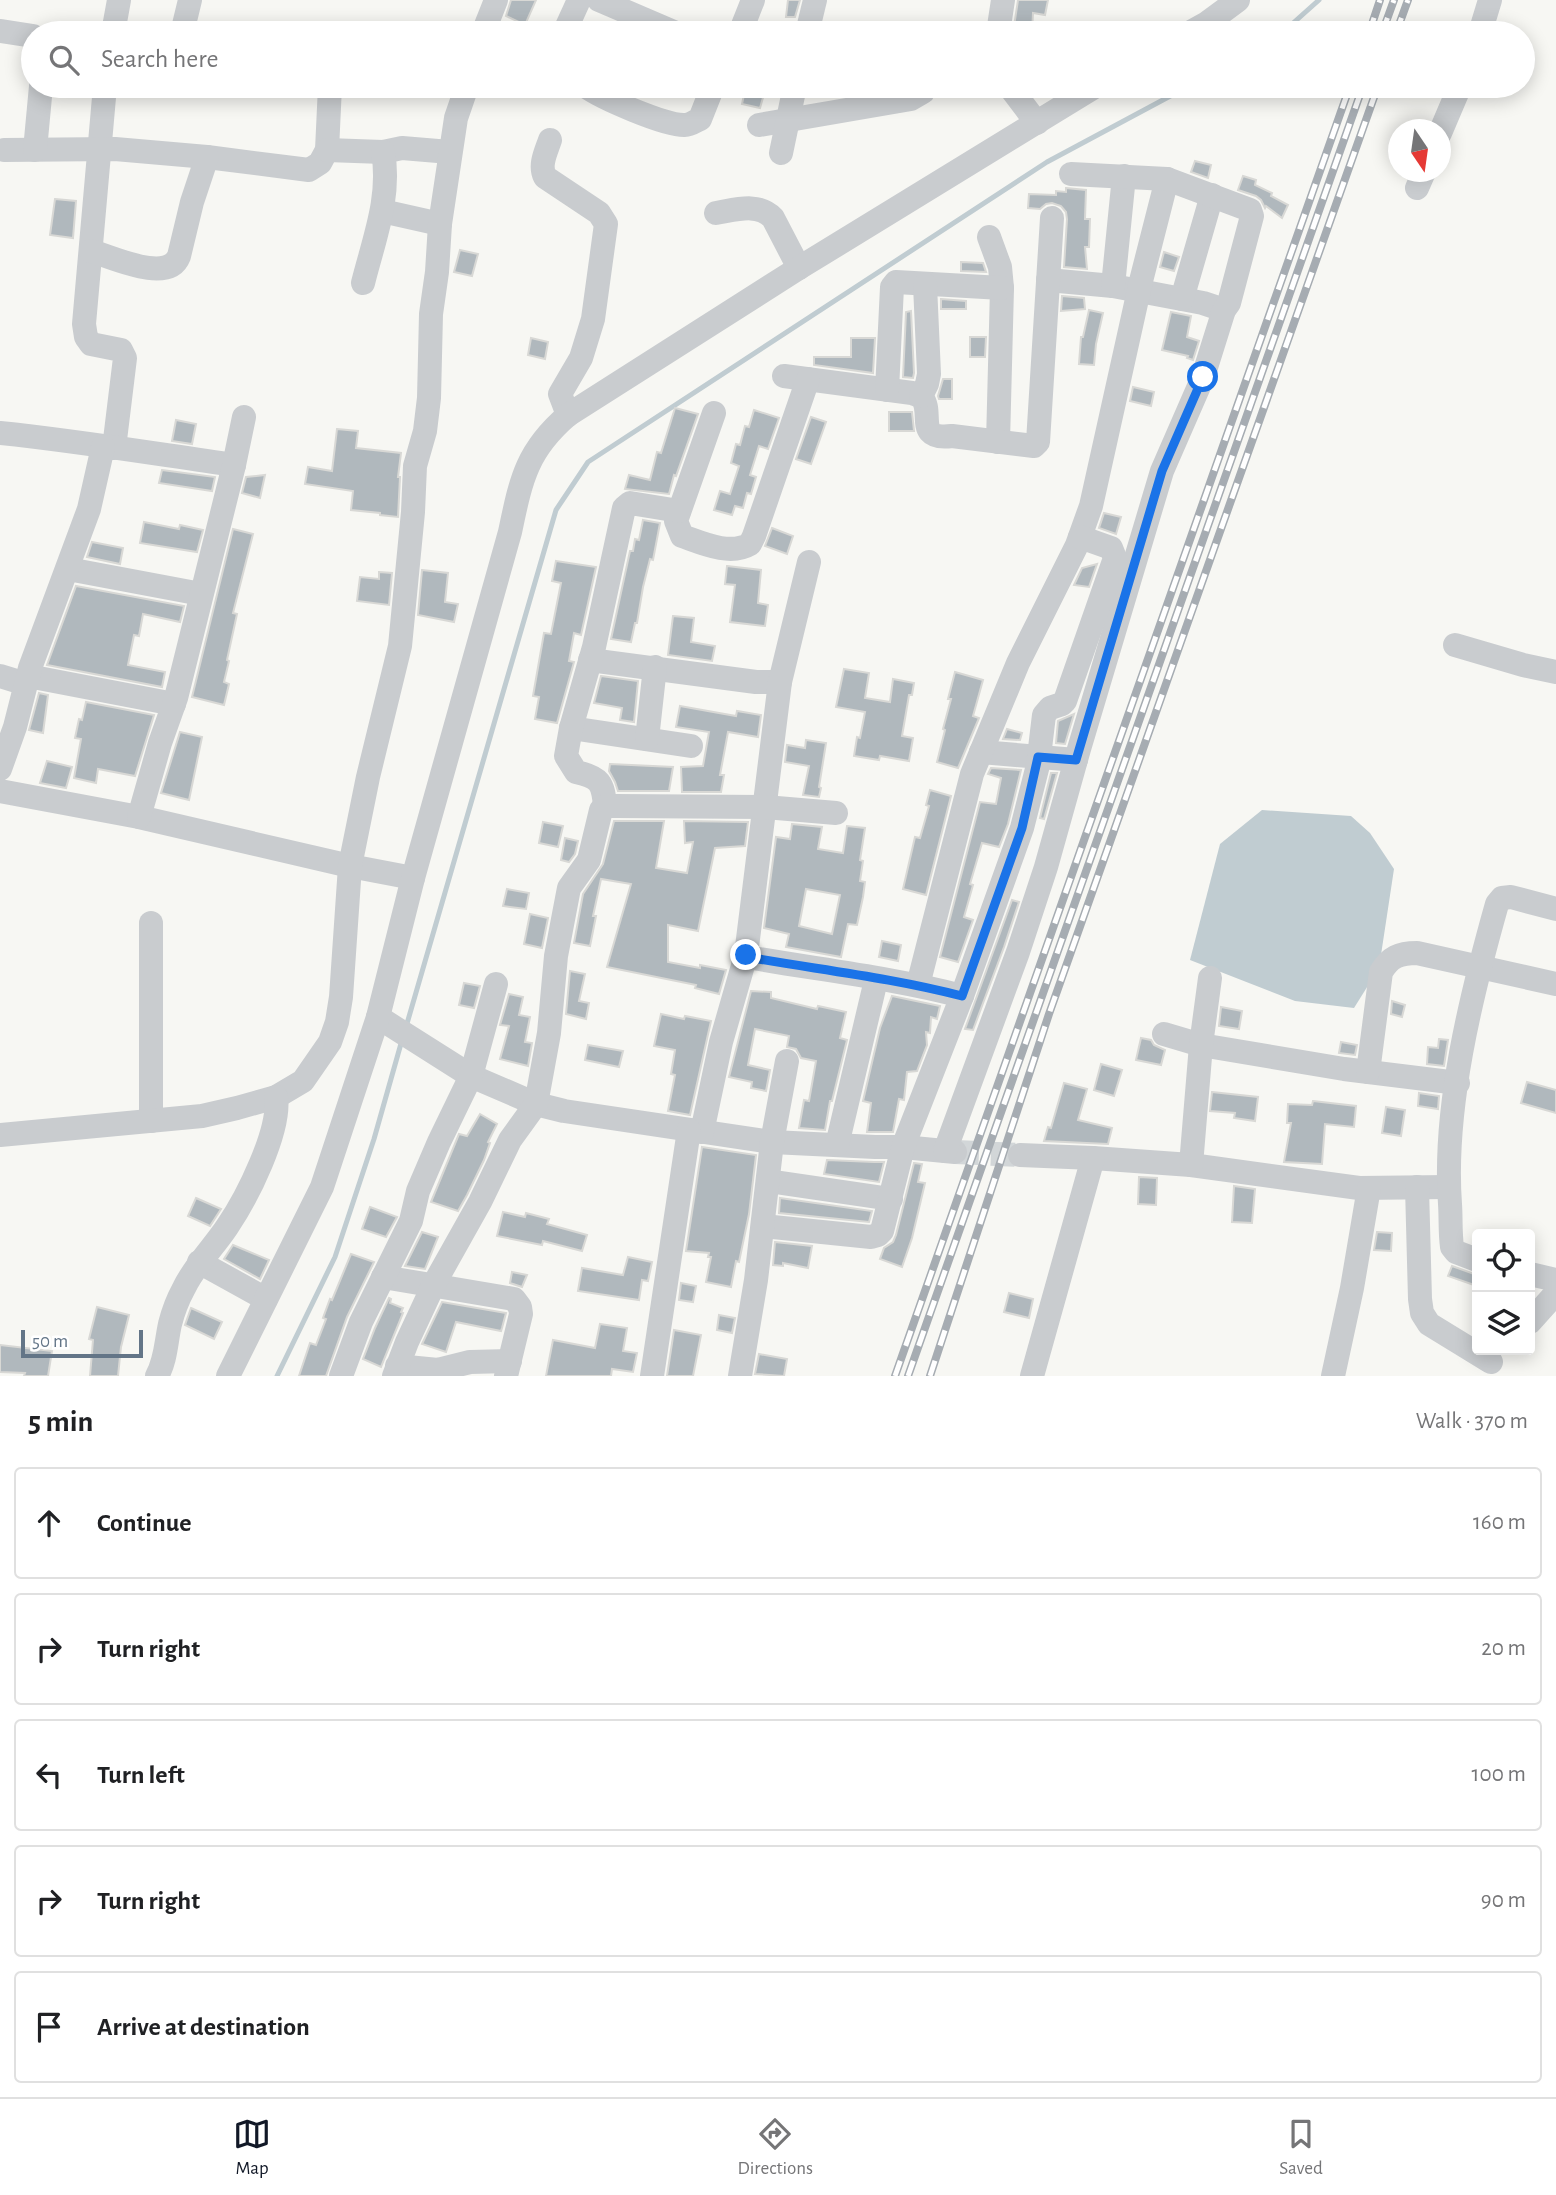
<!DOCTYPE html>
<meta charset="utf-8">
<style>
:root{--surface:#fff;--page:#f2f2f2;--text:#202124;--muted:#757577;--line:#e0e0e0;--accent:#111827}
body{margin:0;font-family:"Alegreya Sans",sans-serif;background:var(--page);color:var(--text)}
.controls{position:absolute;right:21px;bottom:21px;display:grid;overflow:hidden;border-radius:7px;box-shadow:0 4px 18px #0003}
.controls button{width:63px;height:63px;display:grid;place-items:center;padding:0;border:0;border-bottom:2px solid var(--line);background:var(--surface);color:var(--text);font:35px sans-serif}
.compass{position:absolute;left:1388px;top:119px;width:63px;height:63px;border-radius:50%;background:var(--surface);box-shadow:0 4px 18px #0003;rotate:167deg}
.scale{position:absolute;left:21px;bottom:18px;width:122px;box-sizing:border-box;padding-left:7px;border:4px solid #637587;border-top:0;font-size:19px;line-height:24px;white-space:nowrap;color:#637587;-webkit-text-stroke:5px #fff;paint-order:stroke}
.stop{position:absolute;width:21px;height:21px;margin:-16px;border:5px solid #1a73e8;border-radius:50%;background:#fff}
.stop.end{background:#1a73e8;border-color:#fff;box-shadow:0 2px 7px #0008}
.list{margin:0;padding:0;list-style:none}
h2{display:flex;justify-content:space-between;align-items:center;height:91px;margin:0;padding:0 28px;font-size:30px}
h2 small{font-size:23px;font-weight:400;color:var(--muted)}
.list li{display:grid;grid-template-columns:46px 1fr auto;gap:21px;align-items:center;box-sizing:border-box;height:112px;margin:0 14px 14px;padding:0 14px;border:2px solid var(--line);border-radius:7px}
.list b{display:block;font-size:26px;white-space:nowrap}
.list em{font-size:23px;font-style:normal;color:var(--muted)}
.icon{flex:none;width:38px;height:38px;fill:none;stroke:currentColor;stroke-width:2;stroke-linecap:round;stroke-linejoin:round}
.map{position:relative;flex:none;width:1556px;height:1376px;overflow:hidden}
.search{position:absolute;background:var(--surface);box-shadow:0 4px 18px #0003;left:21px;right:21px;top:21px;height:77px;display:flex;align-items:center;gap:18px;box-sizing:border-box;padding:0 24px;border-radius:38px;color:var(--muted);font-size:26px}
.sheet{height:721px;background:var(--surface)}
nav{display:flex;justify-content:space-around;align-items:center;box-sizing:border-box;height:98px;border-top:2px solid var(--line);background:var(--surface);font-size:19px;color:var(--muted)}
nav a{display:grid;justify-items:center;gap:4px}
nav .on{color:var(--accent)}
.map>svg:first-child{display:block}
</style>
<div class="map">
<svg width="1556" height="1376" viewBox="0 0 1556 1376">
<rect width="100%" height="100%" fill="#f7f7f3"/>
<polygon fill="#c0ccd1" points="1262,810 1351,816 1370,833 1394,869 1379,968 1354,1008 1295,1001 1190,960 1220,844"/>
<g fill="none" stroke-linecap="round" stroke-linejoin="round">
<g stroke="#c0ccd1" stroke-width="5">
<polyline points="1282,33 1319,0"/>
<polyline points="406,1027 556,510 588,462 1047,162 1189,86"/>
<polyline points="277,1376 335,1257 374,1139 402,1040"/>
</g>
</g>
<g fill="#b0b8bd" stroke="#d8d8d5" stroke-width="2" fill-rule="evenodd">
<polygon points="511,0 536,0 525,25 506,16"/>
<polygon points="788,0 800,0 795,17 786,17"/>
<polygon points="1018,0 1048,0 1045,15 1033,13 1032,33 1013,33"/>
<polygon points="745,90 764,94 760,108 742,104"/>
<polygon points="1195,161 1211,165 1208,178 1191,172"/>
<polygon points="1243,176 1256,180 1255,185 1272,193 1271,196 1288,205 1282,218 1266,206 1265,208 1261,200 1256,196 1238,190"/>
<polygon points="1066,188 1086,190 1085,219 1090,219 1089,247 1085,247 1087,269 1064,267 1067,219 1066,212 1061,206 1052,203 1046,204 1040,209 1028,208 1029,194 1056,195 1056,191 1066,192"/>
<polygon points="55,199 76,201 73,238 50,235"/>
<polygon points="460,250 478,254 472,276 454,272"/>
<polygon points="1164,252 1179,257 1174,271 1160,267"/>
<polygon points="961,262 983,263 986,272 961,271"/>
<polygon points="1062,296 1084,298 1085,309 1061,311"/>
<polygon points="941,299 966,301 966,309 941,309"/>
<polygon points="1089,310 1103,313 1096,344 1094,365 1079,364 1081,337 1083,337"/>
<polygon points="911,311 914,373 913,378 903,377 906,312"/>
<polygon points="1171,312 1191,316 1187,337 1199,341 1193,360 1187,358 1188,356 1162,350"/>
<polygon points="970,337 986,337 985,357 970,357"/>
<polygon points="531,338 548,342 545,359 528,355"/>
<polygon points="851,338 875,338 873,373 814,365 814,357 851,357"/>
<polygon points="943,379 952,379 952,399 939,399 938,396"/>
<polygon points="1133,387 1154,392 1151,406 1130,401"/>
<polygon points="675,408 698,414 676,476 674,475 669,494 625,489 629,475 650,480 657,452 661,453"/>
<polygon points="754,410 779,418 768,449 759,446 750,475 756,477 751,494 747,493 743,508 735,506 732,515 714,510 720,491 730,494 739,466 731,463 736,444 740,445 745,426 749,427"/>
<polygon points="889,412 912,412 914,431 889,431"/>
<polygon points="811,417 826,422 811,464 796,459"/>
<polygon points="176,420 196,424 192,444 172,441"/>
<polygon points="337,429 358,431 356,448 401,453 398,477 400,477 398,517 380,515 380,513 351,510 353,491 305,484 308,467 332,471"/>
<polygon points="162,470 215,477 212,491 159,483"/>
<polygon points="265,475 260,498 242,493 246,477"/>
<polygon points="1104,513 1121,517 1116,534 1099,528"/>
<polygon points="643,520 660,523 653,560 650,559 643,587 637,623 635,623 631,642 611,639 630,551 633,551 635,539 639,540"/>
<polygon points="144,522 179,529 180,525 203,530 197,552 140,543"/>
<polygon points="772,528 793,536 787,554 765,546"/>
<polygon points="233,529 253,534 233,613 237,614 227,660 229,661 224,682 229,684 224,705 192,697"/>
<polygon points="92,542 123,548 120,564 87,557"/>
<polygon points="556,561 596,567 581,635 574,633 569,661 574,662 557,723 535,719 539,697 533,696 544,633 551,634 561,583 552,581"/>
<polygon points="1097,564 1089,587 1074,585 1082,568"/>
<polygon points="727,566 761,570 758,603 768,605 765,626 730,622 735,585 725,584"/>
<polygon points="422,570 448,573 445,602 458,604 454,622 418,615"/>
<polygon points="379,572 392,573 389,605 357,601 360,577 379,579"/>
<polygon points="76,586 184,606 180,622 143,614 139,636 134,635 128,665 165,672 162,687 47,665"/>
<polygon points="673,616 694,618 691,642 715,646 712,661 668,655"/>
<polygon points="844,669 869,673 865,698 890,702 893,679 914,683 912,695 909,695 902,736 913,738 909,761 880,756 879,760 854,756 857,737 860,738 865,712 836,707"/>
<polygon points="955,672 983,680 973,716 979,718 958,768 937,762 945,730 943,729 951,699 948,699"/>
<polygon points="601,676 638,681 634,722 620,720 622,708 594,703"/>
<polygon points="39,693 48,695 43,733 29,730"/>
<polygon points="86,702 154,715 135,776 98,769 96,783 74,778 81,739 75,738 79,719 82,720"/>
<polygon points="680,706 736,716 737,711 761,715 758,737 728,732 720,775 724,775 721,792 682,792 681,767 703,766 709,732 676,727"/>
<polygon points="1074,714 1065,744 1056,743 1058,721"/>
<polygon points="1007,729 1022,733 1020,740 1003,739"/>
<polygon points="180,732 202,737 189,800 161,793"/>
<polygon points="806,740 826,743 819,787 821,788 819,797 803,795 809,766 785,762 787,745 805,748"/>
<polygon points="47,761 72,767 66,788 40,783"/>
<polygon points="610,764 673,767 669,791 618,791 615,782 609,771"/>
<polygon points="991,768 1021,770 1008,824 999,847 982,843 970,884 973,885 964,917 973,920 958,962 940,957 980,802 996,804 1001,778 988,774"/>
<polygon points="1051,773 1057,773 1044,819 1040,818"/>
<polygon points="930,790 951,796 926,895 903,889 915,837 920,838 929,806 926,805"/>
<polygon points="614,821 664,821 656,868 687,873 693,842 685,843 684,821 748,822 745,846 715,848 698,931 668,925 668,962 700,968 700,965 726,970 719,994 695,988 696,985 607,967 631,884 601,879 593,916 596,916 590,946 574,943 583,894 603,864"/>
<polygon points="543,822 563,826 558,847 539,843"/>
<path d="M 792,824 L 822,827 L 818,849 L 843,853 L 847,826 L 865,828 L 860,860 L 863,861 L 860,881 L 865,882 L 863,897 L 857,925 L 848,924 L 841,957 L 786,947 L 789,934 L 764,928 L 776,837 L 790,839 ZM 806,889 L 840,895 L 832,934 L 799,926 Z"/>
<polygon points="565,838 578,841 575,854 569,862 561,860"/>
<polygon points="507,889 529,893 526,909 503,906"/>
<polygon points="1012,900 1019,902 1004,947 973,1030 965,1029"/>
<polygon points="530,914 548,918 542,948 524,944"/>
<polygon points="882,941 901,945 898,961 879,957"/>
<polygon points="570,971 585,974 579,1001 589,1003 586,1019 566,1014"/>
<polygon points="464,983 480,986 474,1008 459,1005"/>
<polygon points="751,991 771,992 771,998 817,1009 818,1006 846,1012 840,1038 847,1040 832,1101 830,1101 825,1130 799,1128 804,1100 809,1101 816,1061 801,1058 796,1049 787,1047 789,1036 755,1029 748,1065 770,1070 766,1091 751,1088 752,1082 729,1077"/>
<polygon points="509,994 523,997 519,1015 530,1017 525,1042 532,1043 528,1066 500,1059 509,1026 500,1025"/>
<polygon points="892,996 940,1006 937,1019 931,1017 930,1033 926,1032 927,1045 917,1071 907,1072 904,1100 899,1099 893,1132 867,1132 871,1103 863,1101 880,1028"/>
<polygon points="1392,1001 1405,1005 1402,1017 1391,1014"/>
<polygon points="1221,1007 1242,1011 1239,1029 1219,1026"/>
<polygon points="661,1014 684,1019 685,1016 711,1021 690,1115 668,1111 675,1075 671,1074 675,1050 654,1046"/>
<polygon points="1141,1038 1151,1040 1154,1045 1165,1050 1161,1065 1136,1060"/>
<polygon points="1439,1039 1448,1040 1444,1066 1427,1064 1428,1047 1438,1048"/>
<polygon points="1341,1042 1357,1045 1355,1055 1339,1053"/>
<polygon points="588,1045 623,1051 619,1067 585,1060"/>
<polygon points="1101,1064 1122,1070 1114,1096 1094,1090"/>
<polygon points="1527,1082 1556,1090 1556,1113 1521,1103"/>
<polygon points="1064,1083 1087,1089 1078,1120 1112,1128 1108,1144 1044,1141 1048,1127 1051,1128"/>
<polygon points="1212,1092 1258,1097 1255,1121 1234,1118 1235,1113 1210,1111"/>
<polygon points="1419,1093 1439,1096 1438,1109 1418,1106"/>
<polygon points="1313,1101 1356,1106 1354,1127 1325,1124 1322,1164 1284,1162 1291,1123 1287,1123 1288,1104 1312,1105"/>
<polygon points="1386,1107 1405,1110 1401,1136 1382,1133"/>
<polygon points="480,1114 497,1124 488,1142 490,1143 484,1160 467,1195 458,1211 431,1202 459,1134 467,1136"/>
<polygon points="702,1147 756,1155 749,1214 739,1262 736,1261 731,1287 706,1282 711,1257 708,1257 709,1253 686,1251"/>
<polygon points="827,1160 874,1162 884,1162 879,1182 824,1174"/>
<polygon points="914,1163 922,1164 918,1182 925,1183 912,1238 902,1267 880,1259 884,1248 893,1242 896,1235"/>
<polygon points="1139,1177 1157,1178 1156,1205 1138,1204"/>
<polygon points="1234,1186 1255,1189 1252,1223 1232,1222"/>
<polygon points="196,1198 221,1209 210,1226 188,1216"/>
<polygon points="780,1198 872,1211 869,1222 779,1213"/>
<polygon points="370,1207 397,1217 386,1237 362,1229"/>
<polygon points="503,1212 525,1217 526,1213 549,1219 547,1224 587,1235 582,1251 543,1241 542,1245 497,1236"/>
<polygon points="422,1232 438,1237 425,1269 405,1266"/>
<polygon points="1377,1232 1392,1233 1391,1251 1374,1250"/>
<polygon points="775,1242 812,1246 808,1268 783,1263 783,1266 773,1265"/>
<polygon points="233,1245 269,1260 260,1279 224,1259"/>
<polygon points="351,1254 374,1262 347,1317 326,1376 299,1376 310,1343 316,1345 326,1319 323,1318 330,1299 332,1300"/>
<polygon points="628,1257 652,1262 648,1281 642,1280 639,1300 578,1291 582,1268 623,1275"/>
<polygon points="1452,1266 1477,1275 1477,1286 1448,1276"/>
<polygon points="512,1272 527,1275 522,1287 510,1283"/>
<polygon points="681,1283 696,1286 693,1302 679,1300"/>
<polygon points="1009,1293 1033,1299 1029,1318 1004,1312"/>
<polygon points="389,1298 391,1299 390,1303 403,1308 401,1312 403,1313 381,1367 363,1359 375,1328"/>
<polygon points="442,1302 506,1313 502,1328 501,1331 456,1322 446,1352 422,1344"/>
<polygon points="97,1307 129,1315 121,1347 118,1376 90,1376 93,1340 89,1339"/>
<polygon points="191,1308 222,1322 214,1339 185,1325"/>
<polygon points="719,1315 735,1318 732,1333 717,1330"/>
<polygon points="600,1324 627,1328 623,1351 637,1353 633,1372 612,1369 611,1376 546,1376 553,1340 595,1348"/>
<polygon points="674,1330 701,1335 693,1376 667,1376"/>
<polygon points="0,1345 52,1351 48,1376 24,1376 25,1373 0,1372"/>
<polygon points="759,1354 787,1359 784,1376 755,1374"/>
</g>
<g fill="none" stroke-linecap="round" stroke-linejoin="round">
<polyline stroke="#d2d6d8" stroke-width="24" stroke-dasharray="24 12" stroke-linecap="butt" points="955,1152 1020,1155"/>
<g stroke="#c9cccf" stroke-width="24">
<polyline points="599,0 676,33"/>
<polyline points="1,31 33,36"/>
<polyline points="113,33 119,0"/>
<polyline points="182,33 190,0"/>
<polyline points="483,33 496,0"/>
<polyline points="564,33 579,0"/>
<polyline points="740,33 753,0"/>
<polyline points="807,33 815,0"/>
<polyline points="998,33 1003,0"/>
<polyline points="1189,33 1207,23 1238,0"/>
<polyline points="1480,33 1490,0"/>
<polyline points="105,86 84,324 86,337 91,344 121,350 125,358 114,448"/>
<path d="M 585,86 C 601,98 666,126 685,125 C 691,125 695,121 700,119 L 713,86"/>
<polyline points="1009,86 1037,123"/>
<polyline points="759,125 911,99 923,92 925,86"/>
<polyline points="1440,133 1460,86"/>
<path d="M 550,140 C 546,152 539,165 545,177 L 599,213 L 606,224 L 593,319 L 581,358 L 560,394 L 568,415"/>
<polyline points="4,150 115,149 207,157 309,170 320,163 327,150 330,86"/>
<polyline points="35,150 41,86"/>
<polyline points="327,150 383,152 402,148 450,152"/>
<polyline points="781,153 795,86"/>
<polyline points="1417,188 1424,172"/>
<polyline points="382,211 440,224"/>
<path d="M 716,213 C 735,210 758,202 773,218 L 799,268"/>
<polyline points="989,237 1000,267 1002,288 998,442"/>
<path d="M 91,251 C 112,257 168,284 179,256 L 192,202 L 207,157"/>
<polyline points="1048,280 1113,286 1203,303 1224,310"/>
<path d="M 363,283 C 374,239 391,197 383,152"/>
<polyline points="1113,286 1124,176"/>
<polyline points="1182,299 1212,195"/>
<path d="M 784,376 L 912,393 C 915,394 920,396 922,398 C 934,412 914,441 952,436 L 1034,446 L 1038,442 L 1052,218"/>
<polyline points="887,390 892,287 896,282 1002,288"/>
<polyline points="921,396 927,384 929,374 925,285"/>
<path d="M 714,413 L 676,521 L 682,536 C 702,543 730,556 750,544 L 754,536 L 808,379"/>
<path d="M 0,433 C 78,441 156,454 234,465"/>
<polyline points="68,569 201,594"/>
<polyline points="1455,645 1523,665 1556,672"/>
<polyline points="590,660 756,682 780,682"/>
<polyline points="0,676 26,684"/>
<polyline points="28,676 174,704"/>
<polyline points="571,728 691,746"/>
<polyline points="647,739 655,667"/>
<polyline points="981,752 1076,760"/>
<polyline points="0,769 15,727 30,668 89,509 103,447"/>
<polyline points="0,791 139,817 350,866 413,878"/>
<path d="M 605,806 C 603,783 600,777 576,772 L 566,756 L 571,728 L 594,647 L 624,508 L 630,503 L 679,511"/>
<polyline points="139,817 160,743 176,698 234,465 244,417"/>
<path d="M 746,955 L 753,958 C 822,970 893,978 962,996"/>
<polyline points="918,985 972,774 1018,663 1077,545 1091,506 1141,281 1167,179"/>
<polyline points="378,1017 471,1076 536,1104 564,1111 772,1142 875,1147 903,1147 955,1152"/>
<polyline points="1164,1034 1201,1045 1344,1069 1458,1083"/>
<path d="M 1368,1072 L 1381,972 C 1390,957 1399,953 1417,953 L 1556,984"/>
<polyline points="151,1121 151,923"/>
<polyline points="702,1132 721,1042 746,955 780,682 809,562"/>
<polyline points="0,1135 202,1116 237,1108 276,1097 303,1081 330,1042 337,1022 341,997 350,866 368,777 400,646 413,512 415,466 425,431 429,398 431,314 437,272 440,224 456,118 467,86"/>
<polyline points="837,1145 876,980"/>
<polyline points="945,1151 1018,952 1046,867 1079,749 1162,471 1203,377 1224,310 1229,303 1252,216 1250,210 1167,179 1071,174"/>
<polyline points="1020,1155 1093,1158 1191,1165 1359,1188 1448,1187"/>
<polyline points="1191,1165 1201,1045 1210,978"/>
<polyline points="768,1181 891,1199"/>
<polyline points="1417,1187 1420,1299 1422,1313 1429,1324 1491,1362"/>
<polyline points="763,1226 871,1237 878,1235 882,1231 903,1147 962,996 1022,828 1038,765 1044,715 1050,708 1062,704 1065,701 1115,558 1111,548 1080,537"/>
<path d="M 1477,1260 L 1456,1252 L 1452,1247 C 1450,1233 1451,1218 1450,1204 C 1443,1108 1471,996 1497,904 L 1502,898 L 1511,897 L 1556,909"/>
<polyline points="199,1262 266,1299"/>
<polyline points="1530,1274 1556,1280"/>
<polyline points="383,1277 514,1299 520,1307 521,1314 506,1376"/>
<polyline points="1530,1322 1556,1293"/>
<polyline points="397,1366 438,1370 470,1362 510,1361"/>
<path d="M 157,1376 C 166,1360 166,1342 170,1324 C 173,1312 178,1299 184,1288 C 195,1265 213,1248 227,1227 C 247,1198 281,1130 276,1097"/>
<path d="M 228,1376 L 322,1187 L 378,1017 L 413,878 L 510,532 C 521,480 526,451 568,415 L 799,268 L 1096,86"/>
<polyline points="341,1376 361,1322 411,1221 418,1191 439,1142 471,1076 496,984"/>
<polyline points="394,1376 407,1342 434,1284 480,1202 510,1140 536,1104 549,1033 556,956 569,888 589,860 601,810 605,806 616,806 765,807 836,813"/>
<polyline points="652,1376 689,1130"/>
<polyline points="740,1376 756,1280 772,1142 787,1061"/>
<polyline points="1032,1376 1093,1158"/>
<polyline points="1333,1376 1352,1288 1369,1188"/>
</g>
<g stroke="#a6acb2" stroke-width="8">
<g id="rail">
<polyline points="1369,33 1380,0"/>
<polyline points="1382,33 1394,0"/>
<polyline points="1396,33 1408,0"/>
<polyline points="895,1376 1350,86"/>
<polyline points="908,1376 1363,86"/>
<polyline points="930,1376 1049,1014 1378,86"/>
</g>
</g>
<use href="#rail" stroke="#fff" stroke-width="5" stroke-dasharray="16" stroke-linecap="butt"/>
</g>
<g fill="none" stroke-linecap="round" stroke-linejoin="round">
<path stroke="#1a73e8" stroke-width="9" d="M 746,955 L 753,958 C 822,970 893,978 962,996 L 1022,828 L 1038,757 L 1076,760 L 1162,471 L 1203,377"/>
</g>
</svg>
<div class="controls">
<button><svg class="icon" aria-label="locate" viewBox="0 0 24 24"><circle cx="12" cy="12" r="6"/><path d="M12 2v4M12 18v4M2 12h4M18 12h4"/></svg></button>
<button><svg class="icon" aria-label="layers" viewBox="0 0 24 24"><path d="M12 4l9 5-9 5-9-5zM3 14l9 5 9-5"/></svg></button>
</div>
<svg class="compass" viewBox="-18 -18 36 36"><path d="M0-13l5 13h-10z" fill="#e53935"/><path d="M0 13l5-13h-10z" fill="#757577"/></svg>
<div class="scale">50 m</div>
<div class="stop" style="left:1203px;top:377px"></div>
<div class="stop end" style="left:746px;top:955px"></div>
<div class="search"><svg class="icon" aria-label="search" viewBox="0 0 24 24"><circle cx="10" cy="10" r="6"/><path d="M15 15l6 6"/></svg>Search here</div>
</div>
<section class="sheet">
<h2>5 min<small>Walk · 370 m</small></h2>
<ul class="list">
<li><svg class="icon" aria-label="ahead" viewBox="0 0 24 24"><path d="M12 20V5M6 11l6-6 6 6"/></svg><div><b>Continue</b></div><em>160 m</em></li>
<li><svg class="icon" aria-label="right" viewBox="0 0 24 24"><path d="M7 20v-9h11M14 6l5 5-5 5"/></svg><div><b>Turn right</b></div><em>20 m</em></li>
<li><svg class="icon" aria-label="left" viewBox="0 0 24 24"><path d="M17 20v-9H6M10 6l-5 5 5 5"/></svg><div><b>Turn left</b></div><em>100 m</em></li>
<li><svg class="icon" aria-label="right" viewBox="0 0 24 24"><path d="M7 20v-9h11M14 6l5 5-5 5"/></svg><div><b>Turn right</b></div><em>90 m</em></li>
<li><svg class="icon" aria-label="arrive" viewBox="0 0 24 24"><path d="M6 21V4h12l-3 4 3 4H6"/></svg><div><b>Arrive at destination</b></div></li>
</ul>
</section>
<nav>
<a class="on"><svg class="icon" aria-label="map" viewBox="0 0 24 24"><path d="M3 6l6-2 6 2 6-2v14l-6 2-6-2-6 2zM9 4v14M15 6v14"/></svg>Map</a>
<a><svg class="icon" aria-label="directions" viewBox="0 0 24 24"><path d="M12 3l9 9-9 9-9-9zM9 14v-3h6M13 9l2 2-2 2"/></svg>Directions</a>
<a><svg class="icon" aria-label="saved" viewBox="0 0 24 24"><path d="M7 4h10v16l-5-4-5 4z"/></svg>Saved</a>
</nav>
